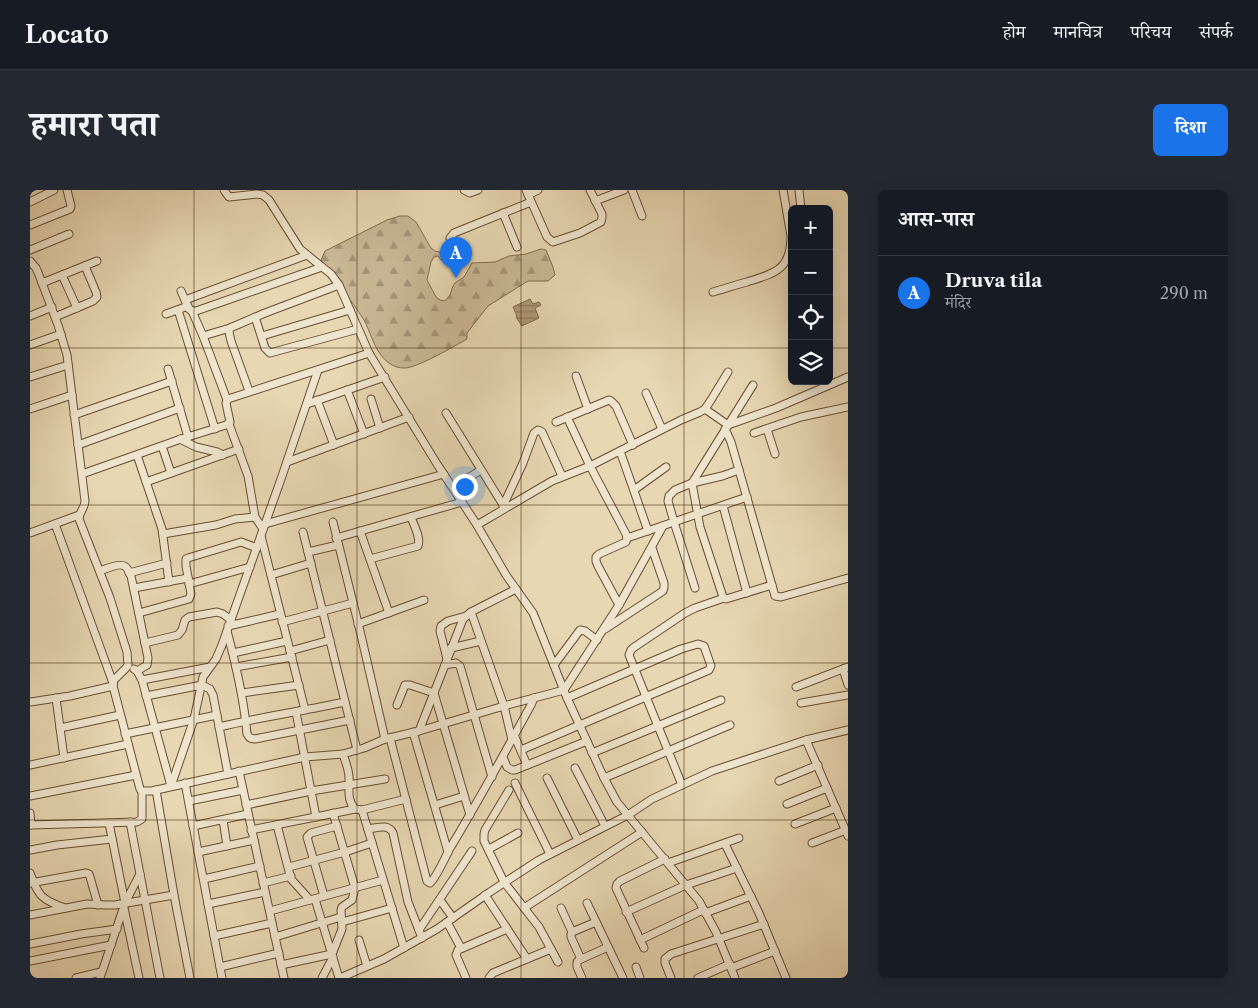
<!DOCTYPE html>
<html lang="hi">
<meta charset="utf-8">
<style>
:root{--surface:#171b24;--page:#242831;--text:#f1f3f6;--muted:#9ea1a6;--line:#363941;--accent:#1a73e8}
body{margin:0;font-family:"Libre Caslon Text","Noto Serif Devanagari",serif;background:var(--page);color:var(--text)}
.controls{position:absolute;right:15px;top:15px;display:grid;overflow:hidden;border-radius:8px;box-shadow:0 5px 20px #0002}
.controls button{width:45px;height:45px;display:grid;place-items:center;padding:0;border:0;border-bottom:1px solid var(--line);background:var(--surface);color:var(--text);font:25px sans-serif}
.you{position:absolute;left:434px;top:296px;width:18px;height:18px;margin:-12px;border:4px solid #fff;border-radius:50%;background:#1a73e8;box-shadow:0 0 0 8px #1a73e833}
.badge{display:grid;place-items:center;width:32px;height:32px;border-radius:50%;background:var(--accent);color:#fff;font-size:16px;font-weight:700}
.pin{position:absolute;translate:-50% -41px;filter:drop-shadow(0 1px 2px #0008)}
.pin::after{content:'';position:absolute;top:26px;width:18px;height:15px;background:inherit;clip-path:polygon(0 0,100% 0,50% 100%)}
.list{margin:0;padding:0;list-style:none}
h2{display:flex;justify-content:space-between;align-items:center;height:65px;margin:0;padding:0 20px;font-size:21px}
h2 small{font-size:16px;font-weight:400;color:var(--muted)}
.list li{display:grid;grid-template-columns:32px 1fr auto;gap:15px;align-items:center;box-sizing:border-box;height:75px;padding:0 20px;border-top:1px solid var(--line)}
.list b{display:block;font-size:19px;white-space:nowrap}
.list p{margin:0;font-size:16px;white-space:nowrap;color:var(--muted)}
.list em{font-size:16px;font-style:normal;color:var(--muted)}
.icon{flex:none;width:28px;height:28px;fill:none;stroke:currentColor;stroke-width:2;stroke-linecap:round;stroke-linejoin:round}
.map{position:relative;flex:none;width:818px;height:788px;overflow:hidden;border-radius:8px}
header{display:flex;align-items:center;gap:30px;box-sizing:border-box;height:70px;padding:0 25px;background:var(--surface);border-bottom:1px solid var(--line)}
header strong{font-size:24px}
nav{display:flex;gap:28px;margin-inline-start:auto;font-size:18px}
.intro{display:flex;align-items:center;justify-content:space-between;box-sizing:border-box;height:120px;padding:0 30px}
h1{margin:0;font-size:35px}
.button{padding:12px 22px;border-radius:8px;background:var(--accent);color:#fff;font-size:18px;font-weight:700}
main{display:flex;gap:30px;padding:0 30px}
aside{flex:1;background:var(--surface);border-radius:8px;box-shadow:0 5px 20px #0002}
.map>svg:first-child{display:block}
</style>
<header>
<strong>Locato</strong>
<nav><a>होम</a><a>मानचित्र</a><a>परिचय</a><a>संपर्क</a></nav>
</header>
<div class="intro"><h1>हमारा पता</h1><a class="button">दिशा</a></div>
<main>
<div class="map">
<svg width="818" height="788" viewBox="0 0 818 788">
<defs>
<pattern id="forest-firs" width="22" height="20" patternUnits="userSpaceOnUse" patternTransform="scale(1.25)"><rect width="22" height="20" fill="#cab896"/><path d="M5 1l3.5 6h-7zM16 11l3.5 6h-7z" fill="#a59578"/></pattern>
<pattern id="water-rules" width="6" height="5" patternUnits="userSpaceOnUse" patternTransform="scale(1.25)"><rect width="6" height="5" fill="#ae9978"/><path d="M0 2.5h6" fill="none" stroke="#8f7c60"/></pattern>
</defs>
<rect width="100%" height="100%" fill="#e7d7b3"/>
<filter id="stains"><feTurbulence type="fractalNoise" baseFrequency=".004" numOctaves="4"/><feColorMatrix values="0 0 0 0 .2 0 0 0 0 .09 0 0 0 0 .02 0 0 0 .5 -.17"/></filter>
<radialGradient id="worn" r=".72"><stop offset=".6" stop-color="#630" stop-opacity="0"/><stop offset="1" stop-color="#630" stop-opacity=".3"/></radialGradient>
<path fill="url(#forest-firs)" stroke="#846c4e" d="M 370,26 L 378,26 L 386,32 L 401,58 L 405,61 L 420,65 L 424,69 L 423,73 L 420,74 L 411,70 L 408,66 L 404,67 L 401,72 L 397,90 L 406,107 L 410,110 L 415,111 L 420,105 L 423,96 L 425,93 L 434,87 L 442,73 L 465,72 L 479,66 L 496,64 L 511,59 L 516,60 L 523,77 L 525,85 L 518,91 L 498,91 L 458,116 L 437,143 L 437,149 C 425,156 385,179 374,178 C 364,178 356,172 351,165 C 343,155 340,141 334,130 C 321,109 304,91 291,70 L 295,61 L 357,30 Z"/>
<polygon fill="url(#water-rules)" stroke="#81694a" points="500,109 503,114 509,112 511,115 505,118 509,128 492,136 486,127 487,126 483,117"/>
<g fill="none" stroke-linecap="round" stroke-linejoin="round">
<g stroke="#684e31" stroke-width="9">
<g id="minor">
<polyline points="194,0 196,3 199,7 227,4 233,5 239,10 270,59 292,77 301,84 309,95 339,163 407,274 447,335 476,385 503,423 537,508 574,588 587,612 669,711 686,742 705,788"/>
<polyline points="434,0 440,3 448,0"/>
<polyline points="496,0 517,47 523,52 550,43 571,32 572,28 572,24 560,0"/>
<polyline points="602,0 612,26"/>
<polyline points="769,0 771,19"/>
<polyline points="498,5 508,0"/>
<polyline points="565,11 594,0"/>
<polyline points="0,12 24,0"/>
<polyline points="473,23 487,57"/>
<polyline points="0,35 40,19 41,16 37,0"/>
<polyline points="0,60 39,44"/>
<polyline points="426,66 420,48 424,43 501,12"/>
<path d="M 0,71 L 6,78 L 9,85 L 28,135 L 37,165 L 55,311 C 55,318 49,322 49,329 L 80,408 L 97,462 L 98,475 L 96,478 L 84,490 L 83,496 L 110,599 L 112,601 L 122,601 L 275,567 L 313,564 L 334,558 L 355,549 L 389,541"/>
<polyline points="32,85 47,118"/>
<polyline points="12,93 67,71"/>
<polyline points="151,101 159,119 162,121 166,121 292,77"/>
<path d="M 683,102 C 694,99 705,95 717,92 C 745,83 761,80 761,46 L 753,0"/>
<polyline points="155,110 277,65"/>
<polyline points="148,120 185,239"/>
<polyline points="162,121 173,146 197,210"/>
<polyline points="136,124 158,116"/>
<polyline points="0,126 22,117"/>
<polyline points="25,127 63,111 67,107 66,102 55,76"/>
<polyline points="225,127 235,158 240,163 328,139"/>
<polyline points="173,146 200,138"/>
<polyline points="232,146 320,120"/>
<polyline points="0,155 31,144"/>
<polyline points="138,179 158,247"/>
<polyline points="546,186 558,219"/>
<polyline points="0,187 38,175"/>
<polyline points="723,195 662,293 670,337 693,407 696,409 742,395"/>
<polyline points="317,200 334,244"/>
<polyline points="219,201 201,151 199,142 200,138 235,123 309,95"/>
<polyline points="616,203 632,239"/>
<polyline points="341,209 350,238"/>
<polyline points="287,210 304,255"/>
<polyline points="277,214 355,187"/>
<polyline points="0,219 42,205"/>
<polyline points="675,219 698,235 746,218 818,187"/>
<polyline points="416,223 475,318"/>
<polyline points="44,225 142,191"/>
<polyline points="537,227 560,276 596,344 597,348 596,352 569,364 566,367 566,371 568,376 589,415"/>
<polyline points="526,232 579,210 581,211 586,216 603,255"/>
<polyline points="199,234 218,286 225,327 233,339"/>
<polyline points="695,239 701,252 745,406 751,407 818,388"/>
<polyline points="737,239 745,264"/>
<polyline points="724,243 771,227 818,217"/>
<polyline points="150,249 166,257 187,262 193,265"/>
<polyline points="48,255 150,218"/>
<polyline points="132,256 141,283"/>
<polyline points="590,261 618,341"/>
<polyline points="107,265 132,339 139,392"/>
<polyline points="257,272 379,227"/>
<polyline points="52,284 151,249 196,235 200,232 196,213 198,209 339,163"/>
<polyline points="116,292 209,259"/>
<polyline points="423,297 451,280"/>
<polyline points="604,300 636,277"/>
<polyline points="473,316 493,273 504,243 508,240 512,242 532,286"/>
<polyline points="693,316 717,403"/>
<polyline points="303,332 331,445 355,549"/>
<polyline points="25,334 83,493"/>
<polyline points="235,334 414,284"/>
<polyline points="447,335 522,291 560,276 651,230 670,222 675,219 681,210 698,182"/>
<polyline points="330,341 359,423"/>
<polyline points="273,342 327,560"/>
<polyline points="0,343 49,325"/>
<polyline points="133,344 186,335 205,329 225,327"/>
<polyline points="231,346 275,520"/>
<polyline points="306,348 432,312"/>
<polyline points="597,348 717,307"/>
<polyline points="278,362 308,355"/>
<path d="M 340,369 L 388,356 C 391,347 384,336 381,327"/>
<path d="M 70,381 C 75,379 90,373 94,376 C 98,377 99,383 101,386 L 118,468 L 117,475 L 107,481"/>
<polyline points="99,383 137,373"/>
<polyline points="241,385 281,373"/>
<polyline points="159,394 220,377"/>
<polyline points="104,398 158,388"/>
<polyline points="665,398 644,332 638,311 639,306 645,300 662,293 692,286 709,280"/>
<polyline points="486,399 441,422 433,429 389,541 474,516 534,500 589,415 633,336"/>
<polyline points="441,422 474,516 482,550"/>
<polyline points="109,423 159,409 161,404 156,376 156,369 158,368 211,352 227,358"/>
<polyline points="252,432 323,413"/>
<polyline points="328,434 394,410"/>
<polyline points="198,436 250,424"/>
<polyline points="575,439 633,401 634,398 634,393 622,358"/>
<path d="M 197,441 C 206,475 214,509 217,544 L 220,548 L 225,549 L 320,530"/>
<polyline points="115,453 148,445 152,440 155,430 159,427 187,422 193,424 201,430"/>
<polyline points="421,458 451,451"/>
<polyline points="260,461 300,450"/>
<polyline points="203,463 257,451"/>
<polyline points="417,469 410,441 411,436 418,431 436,426"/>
<polyline points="415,475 426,473 430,476 462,587"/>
<polyline points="524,475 550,440 555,441 567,450"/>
<polyline points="206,477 262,467"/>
<polyline points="104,479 107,481 112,490 141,596"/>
<polyline points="813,479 818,495"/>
<polyline points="112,490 180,477"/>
<polyline points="766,497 818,477"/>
<polyline points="212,503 269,495"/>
<polyline points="116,506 172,495 180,499 183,505 198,584"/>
<polyline points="26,508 34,568"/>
<polyline points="0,512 40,506 83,496"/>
<polyline points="771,513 818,505"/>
<polyline points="367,515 375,495 380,495 404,503 440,625"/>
<polyline points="266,522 286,627"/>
<path d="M 189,537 C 231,527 273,521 315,512"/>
<polyline points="30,538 90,525"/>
<polyline points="383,542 418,662"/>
<polyline points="95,544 187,525"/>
<polyline points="484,545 497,575"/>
<path d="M 360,548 L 397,691 L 400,693 C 406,688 415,668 419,660 C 448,612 474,564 501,515 L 504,508"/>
<polyline points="776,550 818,646"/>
<polyline points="491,560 679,480 681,476 674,456 668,454 651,459 537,508"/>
<polyline points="562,563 691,510"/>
<path d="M 313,564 C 315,571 319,579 319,588 C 320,599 316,609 325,619 L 332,620 L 376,609"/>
<polyline points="473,567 477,577 482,580 485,580 557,551"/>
<polyline points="0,575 98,554"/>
<polyline points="545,578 575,636"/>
<polyline points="209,581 254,788"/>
<polyline points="517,588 548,650"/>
<polyline points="574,588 700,535"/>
<polyline points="749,591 788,575"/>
<polyline points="155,593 192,788"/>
<polyline points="485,593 520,664"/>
<polyline points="652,595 599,465 601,460 603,458 655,423 665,418 694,408"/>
<polyline points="141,596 164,529 173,487 186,469 192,455 251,289 288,180"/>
<polyline points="126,600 144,705 160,788"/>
<polyline points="479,600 455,640 454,644 454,651 474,692 509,737 528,772"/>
<polyline points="0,606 106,585"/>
<polyline points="159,611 213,600"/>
<polyline points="757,614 797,598"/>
<polyline points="216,615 281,601 355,589"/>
<polyline points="405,615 434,606"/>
<polyline points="332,620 374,758"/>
<polyline points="0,623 1,635"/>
<polyline points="193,630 197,656"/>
<polyline points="100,632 130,788"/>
<polyline points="79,633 95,713"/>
<polyline points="765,634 806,618"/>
<polyline points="0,635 107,632 112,629 112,601"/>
<polyline points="247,635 261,689 280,710"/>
<polyline points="163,636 218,624"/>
<path d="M 338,639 C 347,638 358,633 363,643 L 378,712 L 392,748"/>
<polyline points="221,640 325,619"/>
<polyline points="782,653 816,640"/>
<polyline points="695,654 729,723 756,788"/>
<polyline points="459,659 488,643"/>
<polyline points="0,660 27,655 82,649"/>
<polyline points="168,662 224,650"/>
<polyline points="638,673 709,648"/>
<polyline points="259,677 315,662 342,653"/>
<path d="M 0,683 C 8,706 12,710 35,718"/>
<polyline points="174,689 230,676"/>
<polyline points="0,693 56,683 59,684 60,687 68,715"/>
<polyline points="233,693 261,686"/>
<polyline points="455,705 497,769"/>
<polyline points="294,706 277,647 281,643 307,636"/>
<polyline points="285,709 309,788"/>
<polyline points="410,710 423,728"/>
<polyline points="557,713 593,788"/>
<polyline points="178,714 235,702"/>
<polyline points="94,718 109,788"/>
<polyline points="494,718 612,642"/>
<polyline points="531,718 542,742 566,732"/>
<polyline points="240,721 353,690"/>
<polyline points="596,722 656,695 707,678"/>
<polyline points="675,723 721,706"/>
<polyline points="0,725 57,714 76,715 85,715 144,705"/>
<polyline points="312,732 362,718"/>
<polyline points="417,732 431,758"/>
<polyline points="389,740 442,661"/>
<polyline points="542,742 541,744 541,747 551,769"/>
<polyline points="184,746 242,733"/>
<polyline points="245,747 311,727"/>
<polyline points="329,750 337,776"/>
<polyline points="610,750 673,720"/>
<polyline points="0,754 51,744 87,739"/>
<polyline points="614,758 586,698 587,694 590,691 635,669"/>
<polyline points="0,771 81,755"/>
<polyline points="251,775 302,764 312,739 311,720 312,717 322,710 325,698 303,623"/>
<polyline points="190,777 249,763"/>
<polyline points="606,777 610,788"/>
<polyline points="701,778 745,761"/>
<polyline points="46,788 71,782"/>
<polyline points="70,788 95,713 110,684"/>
<polyline points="292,788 303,767"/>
<polyline points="310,788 354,769 407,739 460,702 509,670 598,625 622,609 682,581 776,550 818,540"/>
<polyline points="436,788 426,765 428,760 477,739"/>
<polyline points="459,788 463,783 521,759"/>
<polyline points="552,788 547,777 547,772 549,770 578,757"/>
<polyline points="641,788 635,773 635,769 641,764 734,734"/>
<polyline points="668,788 700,774"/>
</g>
</g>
<use href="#minor" stroke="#efe5ce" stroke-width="7"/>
</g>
<path fill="none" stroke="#3e2006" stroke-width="1" stroke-opacity="0.55" d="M 164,0 L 164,788M 327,0 L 327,788M 491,0 L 491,788M 654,0 L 654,788M 0,158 L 762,158M 799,158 L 818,158M 0,315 L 818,315M 0,473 L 818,473M 0,630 L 818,630"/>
<rect width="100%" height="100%" filter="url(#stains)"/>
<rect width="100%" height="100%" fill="url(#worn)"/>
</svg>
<div class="controls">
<button>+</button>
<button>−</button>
<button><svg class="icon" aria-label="locate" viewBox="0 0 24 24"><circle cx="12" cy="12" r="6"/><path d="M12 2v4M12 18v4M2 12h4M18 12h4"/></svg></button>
<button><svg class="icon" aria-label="layers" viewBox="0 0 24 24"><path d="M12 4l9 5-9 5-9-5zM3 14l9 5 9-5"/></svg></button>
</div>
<div class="you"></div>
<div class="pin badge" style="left:426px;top:88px">A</div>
</div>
<aside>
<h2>आस-पास<small></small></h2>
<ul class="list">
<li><span class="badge">A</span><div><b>Druva tila</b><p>मंदिर</p></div><em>290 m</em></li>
</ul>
</aside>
</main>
